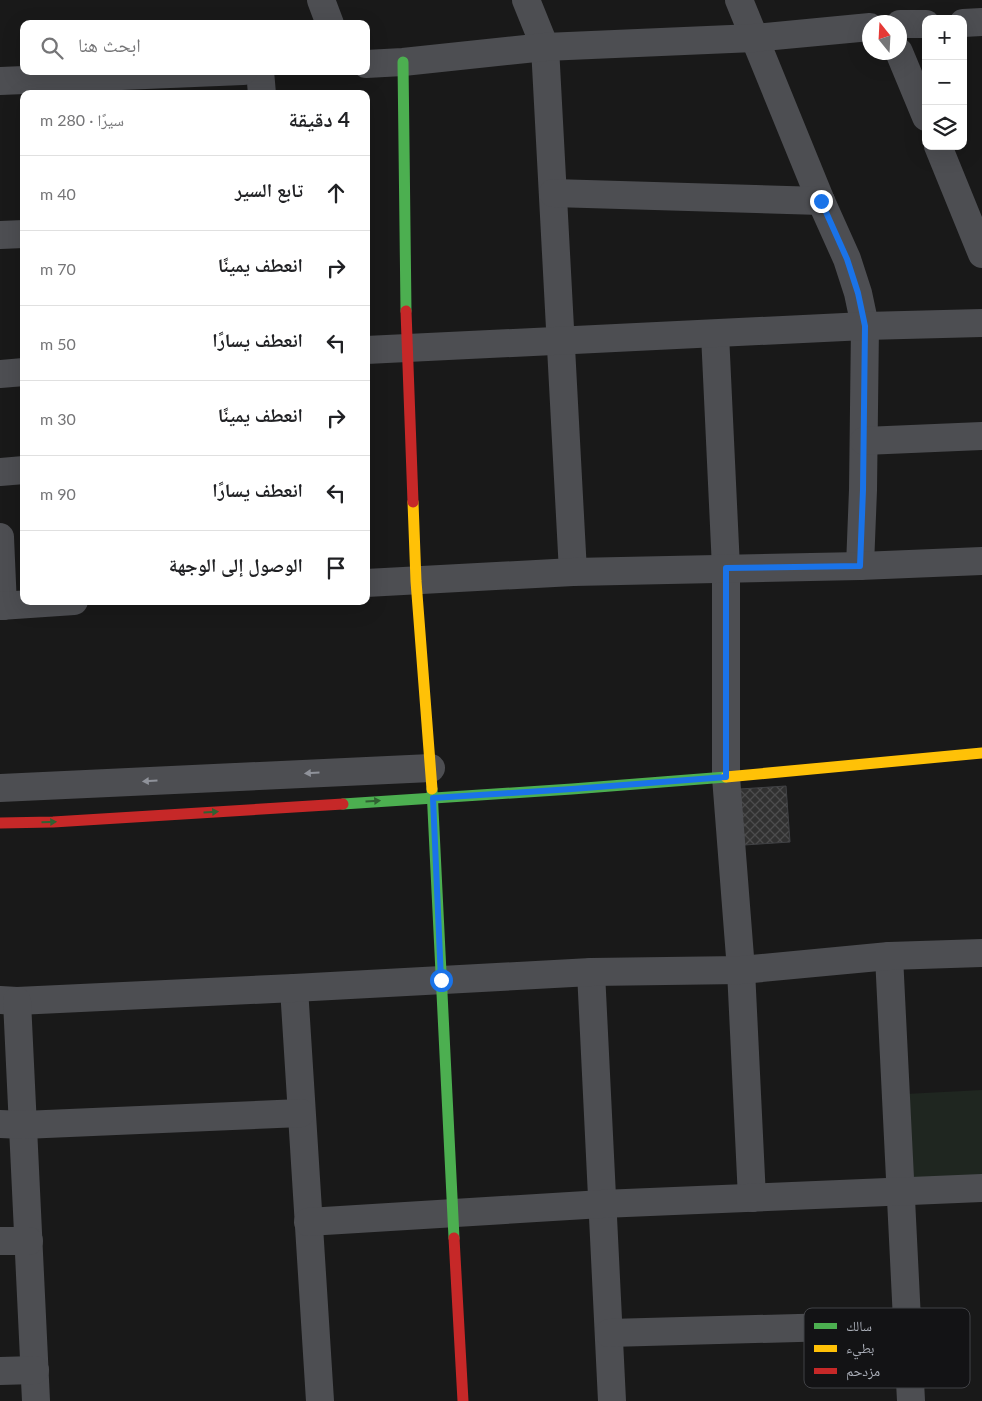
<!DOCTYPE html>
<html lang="ar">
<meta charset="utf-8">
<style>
:root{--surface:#fff;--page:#f2f2f2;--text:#202124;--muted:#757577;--line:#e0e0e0}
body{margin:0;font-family:Lato,"Noto Naskh Arabic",sans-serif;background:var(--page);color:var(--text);direction:rtl}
.controls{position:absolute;right:15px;top:15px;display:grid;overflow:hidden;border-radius:10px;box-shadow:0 5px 20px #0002}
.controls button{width:45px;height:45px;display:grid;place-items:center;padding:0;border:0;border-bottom:1px solid var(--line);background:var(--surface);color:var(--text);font:25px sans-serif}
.compass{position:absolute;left:862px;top:15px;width:45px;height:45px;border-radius:50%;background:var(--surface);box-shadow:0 5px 20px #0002;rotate:342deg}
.stop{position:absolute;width:15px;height:15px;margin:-11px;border:4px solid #1a73e8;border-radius:50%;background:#fff}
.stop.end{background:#1a73e8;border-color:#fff;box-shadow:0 1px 5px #0008}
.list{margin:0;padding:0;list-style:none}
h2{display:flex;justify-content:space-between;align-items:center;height:65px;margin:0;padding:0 20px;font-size:21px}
h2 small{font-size:16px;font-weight:400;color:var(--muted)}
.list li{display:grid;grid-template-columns:32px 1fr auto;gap:15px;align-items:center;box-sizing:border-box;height:75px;padding:0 20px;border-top:1px solid var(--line)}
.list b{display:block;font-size:19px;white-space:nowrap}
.list em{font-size:16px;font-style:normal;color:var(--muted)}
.icon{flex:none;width:28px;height:28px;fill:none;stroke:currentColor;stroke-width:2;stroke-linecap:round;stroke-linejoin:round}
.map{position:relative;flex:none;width:982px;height:1401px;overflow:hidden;direction:ltr}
.search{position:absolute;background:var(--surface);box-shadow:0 5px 20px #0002;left:20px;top:20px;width:350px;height:55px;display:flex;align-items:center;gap:12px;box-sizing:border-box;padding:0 18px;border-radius:10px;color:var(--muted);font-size:19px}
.panel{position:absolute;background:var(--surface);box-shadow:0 5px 20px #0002;left:20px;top:90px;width:350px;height:515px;border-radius:10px;direction:rtl}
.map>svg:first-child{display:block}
</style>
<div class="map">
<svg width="982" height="1401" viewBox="0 0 982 1401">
<defs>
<pattern id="building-cross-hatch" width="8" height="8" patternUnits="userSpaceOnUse" patternTransform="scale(1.25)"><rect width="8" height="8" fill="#313131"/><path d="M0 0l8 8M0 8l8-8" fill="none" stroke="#4c4c4d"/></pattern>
</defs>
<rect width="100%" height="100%" fill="#191919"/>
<polygon fill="#1f2620" points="982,1090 982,1181 909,1185 905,1094"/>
<polygon fill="url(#building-cross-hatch)" stroke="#414245" points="786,786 790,842 744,845 740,789"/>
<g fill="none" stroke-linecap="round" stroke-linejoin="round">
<g stroke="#4d4e52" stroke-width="28">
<polyline points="321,0 330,24"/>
<polyline points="526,0 545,47 573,572"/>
<polyline points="739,0 821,201 847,259 858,293 865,326 863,490 860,566"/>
<polyline points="963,23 982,22"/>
<polyline points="900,24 926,24"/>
<polyline points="899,52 926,117"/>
<polyline points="366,64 403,62 545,47 754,38 870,27"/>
<polyline points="260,71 262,94"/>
<polyline points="0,81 243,71"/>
<polyline points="938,146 982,254"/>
<polyline points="553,193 821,201"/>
<polyline points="0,235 24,234"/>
<polyline points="715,334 726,568 726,777 741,970 752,1198"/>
<polyline points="366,350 865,326 982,323"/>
<polyline points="0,374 24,372"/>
<polyline points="864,441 982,436"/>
<polyline points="0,472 24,470"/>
<polyline points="0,537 3,606"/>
<polyline points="366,583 573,572 860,566 982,561"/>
<polyline points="0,606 74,601"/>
<polyline points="0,788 431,768"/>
<polyline points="889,956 911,1401"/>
<polyline points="591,972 612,1401"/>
<polyline points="294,988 320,1401"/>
<polyline points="0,1000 17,1001 294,988 591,972 741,970 889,956 982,953"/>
<polyline points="17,1001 36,1401"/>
<polyline points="0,1124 23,1125 301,1113"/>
<polyline points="308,1222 602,1204 982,1188"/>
<polyline points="0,1241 29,1241"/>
<polyline points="609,1333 908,1325"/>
<polyline points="0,1371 35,1370"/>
</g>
<g stroke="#4caf50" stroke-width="11">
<polyline points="403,62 406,311"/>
<polyline points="432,789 454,1238"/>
<polyline points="343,804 572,789 726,777"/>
</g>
<g stroke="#ffc107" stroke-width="11">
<polyline points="413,502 416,581 432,789"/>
<polyline points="726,777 982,753"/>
</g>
<g stroke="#c62828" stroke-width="11">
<polyline points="406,311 413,502"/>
<polyline points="0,823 53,822 343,804"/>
<polyline points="454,1238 463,1401"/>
</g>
</g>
<defs><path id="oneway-solid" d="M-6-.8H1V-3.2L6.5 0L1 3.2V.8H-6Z" transform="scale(1.25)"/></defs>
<g fill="#8f929a">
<use href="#oneway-solid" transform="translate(312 773) rotate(177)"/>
<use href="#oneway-solid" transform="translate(150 781) rotate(177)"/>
</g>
<g fill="#306132">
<use href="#oneway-solid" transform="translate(373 801) rotate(-4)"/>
<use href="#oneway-solid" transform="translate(211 812) rotate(-4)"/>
<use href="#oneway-solid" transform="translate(49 822) rotate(-2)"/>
</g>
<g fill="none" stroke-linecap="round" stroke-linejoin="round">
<polyline stroke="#1a73e8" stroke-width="6" points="441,980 433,798 572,789 726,777 726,568 860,566 863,490 865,326 858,293 847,259 821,201"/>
</g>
<rect x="804" y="1308" width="166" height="80" rx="8" fill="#131315" stroke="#414246" stroke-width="1"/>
<rect x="814" y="1323" width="23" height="6" fill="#4caf50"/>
<rect x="814" y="1345" width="23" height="7" fill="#ffc107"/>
<rect x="814" y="1368" width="23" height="6" fill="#c62828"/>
<g font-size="14" fill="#abafb9">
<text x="846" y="1331">سالك</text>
<text x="846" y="1353">بطيء</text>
<text x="846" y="1376">مزدحم</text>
</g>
</svg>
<div class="controls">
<button>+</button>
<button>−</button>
<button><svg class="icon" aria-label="layers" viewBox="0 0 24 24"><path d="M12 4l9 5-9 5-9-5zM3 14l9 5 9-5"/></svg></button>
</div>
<svg class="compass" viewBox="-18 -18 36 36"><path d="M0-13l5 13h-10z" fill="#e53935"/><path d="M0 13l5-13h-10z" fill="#757577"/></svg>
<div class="stop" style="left:441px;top:980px"></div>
<div class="stop end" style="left:821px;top:201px"></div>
<div class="search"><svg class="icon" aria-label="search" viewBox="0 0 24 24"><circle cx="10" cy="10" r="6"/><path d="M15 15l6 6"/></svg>ابحث هنا</div>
<section class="panel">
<h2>4 دقيقة<small>سيرًا · 280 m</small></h2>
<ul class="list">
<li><svg class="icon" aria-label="ahead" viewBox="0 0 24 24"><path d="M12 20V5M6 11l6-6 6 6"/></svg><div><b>تابع السير</b></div><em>40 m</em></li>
<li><svg class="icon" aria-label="right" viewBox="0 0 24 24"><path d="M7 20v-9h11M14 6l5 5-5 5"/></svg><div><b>انعطف يمينًا</b></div><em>70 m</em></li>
<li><svg class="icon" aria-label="left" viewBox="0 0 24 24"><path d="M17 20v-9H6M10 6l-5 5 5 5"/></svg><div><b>انعطف يسارًا</b></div><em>50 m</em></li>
<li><svg class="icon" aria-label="right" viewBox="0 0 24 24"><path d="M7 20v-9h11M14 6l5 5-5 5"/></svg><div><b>انعطف يمينًا</b></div><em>30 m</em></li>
<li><svg class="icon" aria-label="left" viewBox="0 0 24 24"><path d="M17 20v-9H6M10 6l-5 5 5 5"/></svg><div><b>انعطف يسارًا</b></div><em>90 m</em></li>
<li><svg class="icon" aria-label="arrive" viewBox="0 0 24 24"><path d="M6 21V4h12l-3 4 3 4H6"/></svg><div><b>الوصول إلى الوجهة</b></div></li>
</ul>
</section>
</div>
